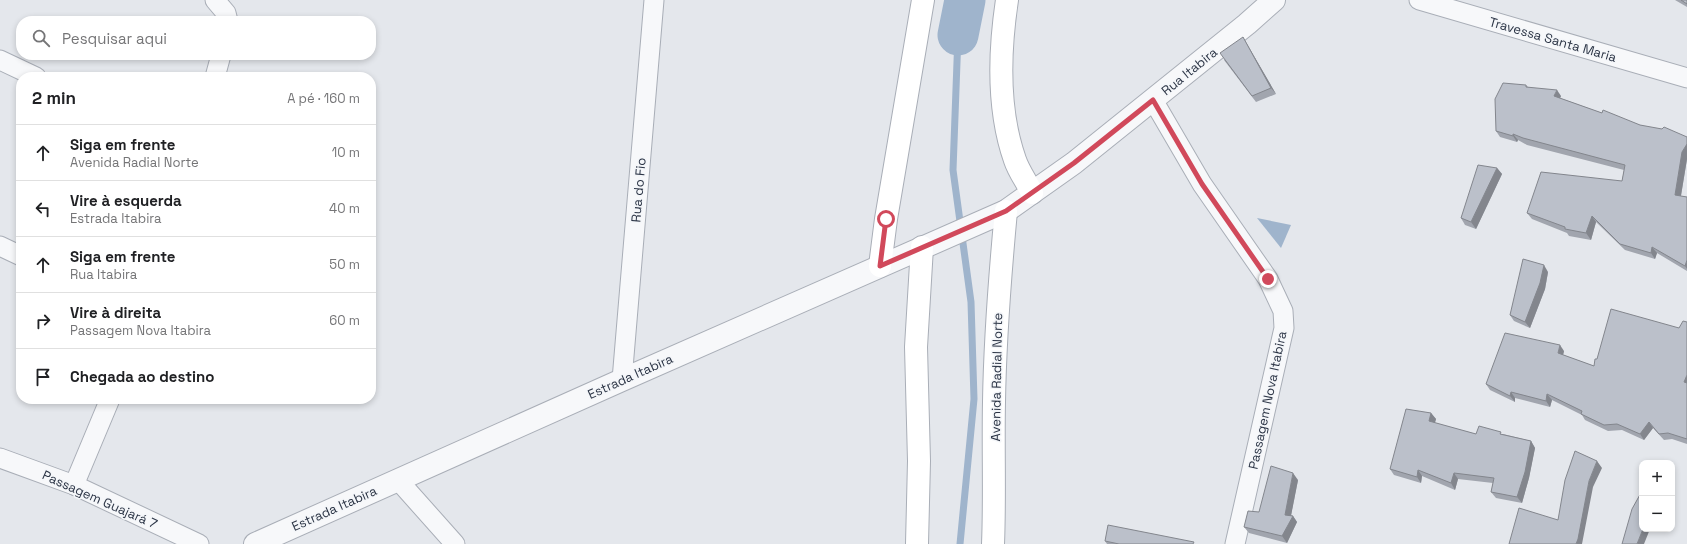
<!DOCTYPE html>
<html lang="pt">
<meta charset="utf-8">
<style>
:root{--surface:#fff;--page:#f2f2f2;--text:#202124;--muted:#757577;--line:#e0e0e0}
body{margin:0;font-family:"Space Grotesk",sans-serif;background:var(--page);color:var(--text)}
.controls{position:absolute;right:12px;bottom:12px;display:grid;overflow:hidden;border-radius:8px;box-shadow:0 2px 6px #0003}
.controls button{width:36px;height:36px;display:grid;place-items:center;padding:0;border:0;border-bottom:1px solid var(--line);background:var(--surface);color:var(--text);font:20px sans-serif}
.stop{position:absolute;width:12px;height:12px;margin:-9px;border:3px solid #d1495b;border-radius:50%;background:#fff}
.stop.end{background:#d1495b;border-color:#fff;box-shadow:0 1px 4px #0008}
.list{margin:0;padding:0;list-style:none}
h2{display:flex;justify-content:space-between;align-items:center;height:52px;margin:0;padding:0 16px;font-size:17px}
h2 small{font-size:13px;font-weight:400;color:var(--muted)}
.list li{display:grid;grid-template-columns:26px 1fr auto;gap:12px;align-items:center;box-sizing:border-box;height:56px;padding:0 16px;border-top:1px solid var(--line)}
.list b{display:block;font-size:15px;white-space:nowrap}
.list p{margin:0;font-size:13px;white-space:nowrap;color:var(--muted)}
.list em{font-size:13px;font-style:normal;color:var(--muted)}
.icon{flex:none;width:22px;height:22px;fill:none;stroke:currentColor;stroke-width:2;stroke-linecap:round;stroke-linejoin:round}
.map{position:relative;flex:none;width:1687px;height:544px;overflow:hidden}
.search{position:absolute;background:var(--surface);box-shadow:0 2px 6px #0003;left:16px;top:16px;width:360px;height:44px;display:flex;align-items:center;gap:10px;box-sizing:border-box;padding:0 14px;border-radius:16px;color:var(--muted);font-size:15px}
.panel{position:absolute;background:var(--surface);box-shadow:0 2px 6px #0003;left:16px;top:72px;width:360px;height:332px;border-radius:16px}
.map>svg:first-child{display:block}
</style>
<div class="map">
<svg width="1687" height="544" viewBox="0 0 1687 544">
<rect width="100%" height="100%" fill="#e4e7ec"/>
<polygon fill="#9fb4cc" points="1257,218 1291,225 1281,248"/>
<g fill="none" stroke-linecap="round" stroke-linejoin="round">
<polyline stroke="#9fb4cc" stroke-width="7" points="958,35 953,170 971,302 974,399 960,544"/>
<polyline stroke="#9fb4cc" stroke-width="41" points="958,35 965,0"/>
<g stroke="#a9aeb7" stroke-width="21">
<g id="minor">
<polyline points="215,0 226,13 228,21"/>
<polyline points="1419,0 1687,78"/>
<polyline points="0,60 36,77"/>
<polyline points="215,77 221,55"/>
<polyline points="1153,100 1202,184 1268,279 1283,311 1284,328 1235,544"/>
<polyline points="0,246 21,256"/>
<polyline points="622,380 654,0"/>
<polyline points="0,458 74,485 199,544"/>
<polyline points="398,480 455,544"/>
<polyline points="74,485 110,399"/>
</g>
</g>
<g stroke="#a9aeb7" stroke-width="24">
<polyline id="tertiary" points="255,544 622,380 1006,211 1074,163 1247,24 1274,0"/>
</g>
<g stroke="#a9aeb7" stroke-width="24">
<g id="secondary">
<path d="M 1007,0 C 999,53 997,109 1015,160 C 1019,172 1027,182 1032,193"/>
<polyline points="880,266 886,219 923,0"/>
<polyline points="917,544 919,461 916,347 922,247"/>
<path d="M 993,544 C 995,496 993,449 994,402 C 995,338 1000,275 1006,211"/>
</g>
</g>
<use href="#minor" stroke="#f7f8fa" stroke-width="19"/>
<use href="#tertiary" stroke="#f7f8fa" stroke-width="22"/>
<use href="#secondary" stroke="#fff" stroke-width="22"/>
</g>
<g fill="#a1a5ae">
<polygon points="1675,0 1687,0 1687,7"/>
<polygon points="1243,37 1247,44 1276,94 1256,102 1224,60"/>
<polygon points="1526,85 1528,87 1561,96 1560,98 1602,113 1640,125 1687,137 1687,159 1681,196 1687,197 1687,271 1657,253 1655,259 1625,250 1596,222 1591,240 1569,236 1567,233 1532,219 1527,213 1622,181 1624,170 1527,145 1518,140 1517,142 1500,137 1496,131"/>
<polygon points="1497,168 1502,174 1476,229 1465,225 1461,218"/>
<polygon points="1548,272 1545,289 1530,328 1514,321 1510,315"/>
<polygon points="1687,322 1687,444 1672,439 1664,440 1653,428 1644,440 1622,430 1608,431 1585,420 1582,415 1552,400 1550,407 1515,398 1515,402 1490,390 1486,384 1564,351 1563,355 1594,366 1597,359 1679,328"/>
<polygon points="1431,413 1436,419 1435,423 1476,434 1503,434 1531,441 1535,448 1529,478 1522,503 1496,498 1491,492 1493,483 1458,479 1455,490 1422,476 1421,483 1394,475 1390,469"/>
<polygon points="1298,480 1291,515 1293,516 1297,522 1287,543 1249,533 1244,527"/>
<polygon points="1105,541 1195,544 1107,544"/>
</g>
<g fill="#83868d">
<polygon points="1243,37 1247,44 1276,94 1271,88"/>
<polygon points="1557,90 1561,96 1558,102 1554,96"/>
<polygon points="1513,134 1518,140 1517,142 1513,136"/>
<polygon points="1687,144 1687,159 1680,201 1675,195 1682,152"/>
<polygon points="1497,168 1502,174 1476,229 1471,222"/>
<polygon points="1592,216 1596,222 1591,240 1586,233"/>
<polygon points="1652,247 1657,253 1655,259 1651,253"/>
<polygon points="1687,260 1687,269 1685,266"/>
<polygon points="1544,265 1548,272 1545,289 1530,328 1525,322"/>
<polygon points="1560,345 1564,351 1562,359 1558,353"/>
<polygon points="1687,375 1687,386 1684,382"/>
<polygon points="1511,392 1515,398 1515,402 1510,396"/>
<polygon points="1547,394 1552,400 1550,407 1546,401"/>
<polygon points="1431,413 1436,419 1433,428 1429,421"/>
<polygon points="1649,422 1653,428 1644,440 1640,434"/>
<polygon points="1531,441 1535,448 1529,478 1522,503 1517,497"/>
<polygon points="1597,461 1602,468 1593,487 1582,544 1576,544 1589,481"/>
<polygon points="1418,470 1422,476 1421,483 1417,477"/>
<polygon points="1293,473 1298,480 1290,521 1285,515"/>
<polygon points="1454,473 1458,479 1455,490 1451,483"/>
<polygon points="1293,516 1297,522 1287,543 1282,536"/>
<polygon points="1643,529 1650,529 1644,544 1637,544"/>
</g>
<g fill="#bbc0ca" stroke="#83868d">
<polygon points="1681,0 1687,0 1687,4"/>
<polygon points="1243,37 1271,88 1252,96 1220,53"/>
<polygon points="1503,83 1526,85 1526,87 1557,90 1554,96 1602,113 1603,110 1640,125 1662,129 1664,127 1687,137 1687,144 1682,152 1675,195 1687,197 1687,260 1685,266 1652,247 1651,253 1620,244 1592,216 1586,233 1565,229 1565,227 1527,213 1541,172 1622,181 1625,165 1523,138 1513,134 1513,136 1496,131 1495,99"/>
<polygon points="1478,165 1497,168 1471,222 1461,218"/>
<polygon points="1523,259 1544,265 1540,283 1525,322 1510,315"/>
<polygon points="1611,309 1679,328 1683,321 1687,322 1687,375 1684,382 1687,383 1687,439 1668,433 1659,434 1649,422 1640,434 1617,424 1604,425 1581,414 1582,411 1547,394 1546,401 1511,392 1510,396 1486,384 1505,333 1560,345 1558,353 1594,366 1595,359 1597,359"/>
<polygon points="1406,409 1431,413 1429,421 1476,434 1479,426 1501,432 1500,434 1531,441 1525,472 1517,497 1491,492 1494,478 1454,473 1451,483 1418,470 1417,477 1390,469"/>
<polygon points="1575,451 1597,461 1589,481 1578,539 1576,544 1509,544 1519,508 1558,520 1565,480"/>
<polygon points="1271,466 1293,473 1285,515 1293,516 1282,536 1244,527 1248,511 1259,512"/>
<polygon points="1642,491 1642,529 1643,529 1637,544 1622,544 1632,509"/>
<polygon points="1108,525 1194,542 1193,544 1119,544 1105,541"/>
</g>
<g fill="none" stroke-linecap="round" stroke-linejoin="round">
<polyline stroke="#d1495b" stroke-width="5" points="886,219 880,266 1006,211 1074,163 1153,100 1202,184 1268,279"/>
</g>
<g text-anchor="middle" stroke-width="3" stroke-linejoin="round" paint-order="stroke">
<g font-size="13" fill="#2b3445" stroke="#f4f6f9">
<text transform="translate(1553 39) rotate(16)" y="5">Travessa Santa Maria</text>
<text transform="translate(1189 71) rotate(-39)" y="5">Rua Itabira</text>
<text transform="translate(638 190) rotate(-85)" y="5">Rua do Fio</text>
<text transform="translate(630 376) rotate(-24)" y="5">Estrada Itabira</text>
<text transform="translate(996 377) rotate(-89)" y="5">Avenida Radial Norte</text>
<text transform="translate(1267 400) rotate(-78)" y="5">Passagem Nova Itabira</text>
<text transform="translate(100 499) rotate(24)" y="5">Passagem Guajará 7</text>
<text transform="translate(334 508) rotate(-24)" y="5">Estrada Itabira</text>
</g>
</g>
</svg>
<div class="controls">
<button>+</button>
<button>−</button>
</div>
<div class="stop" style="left:886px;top:219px"></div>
<div class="stop end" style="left:1268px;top:279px"></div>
<div class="search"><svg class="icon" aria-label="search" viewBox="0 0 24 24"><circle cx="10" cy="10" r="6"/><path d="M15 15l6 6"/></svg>Pesquisar aqui</div>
<section class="panel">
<h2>2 min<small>A pé · 160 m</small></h2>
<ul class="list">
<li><svg class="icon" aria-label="ahead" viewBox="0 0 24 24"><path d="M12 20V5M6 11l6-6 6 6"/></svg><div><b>Siga em frente</b><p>Avenida Radial Norte</p></div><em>10 m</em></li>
<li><svg class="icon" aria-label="left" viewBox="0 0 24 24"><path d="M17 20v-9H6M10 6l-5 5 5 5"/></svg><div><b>Vire à esquerda</b><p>Estrada Itabira</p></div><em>40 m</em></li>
<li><svg class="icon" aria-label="ahead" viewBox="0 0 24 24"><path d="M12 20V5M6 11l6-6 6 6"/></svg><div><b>Siga em frente</b><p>Rua Itabira</p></div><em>50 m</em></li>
<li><svg class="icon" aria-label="right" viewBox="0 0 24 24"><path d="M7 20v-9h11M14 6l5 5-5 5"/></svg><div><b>Vire à direita</b><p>Passagem Nova Itabira</p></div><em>60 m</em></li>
<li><svg class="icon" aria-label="arrive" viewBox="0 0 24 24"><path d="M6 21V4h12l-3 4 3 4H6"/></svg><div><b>Chegada ao destino</b></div></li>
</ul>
</section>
</div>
